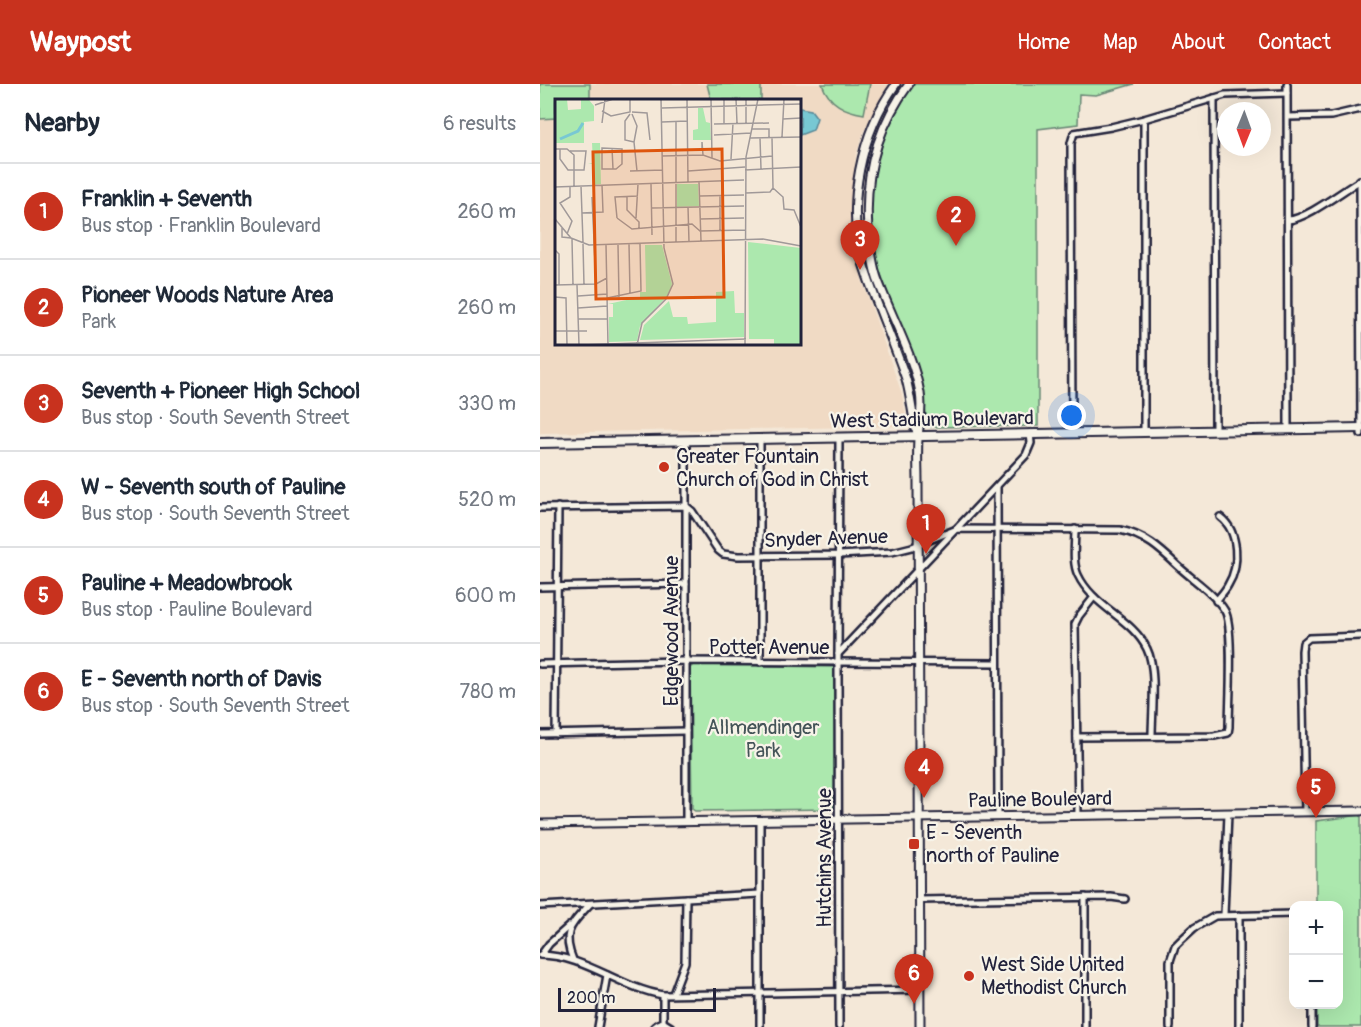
<!DOCTYPE html>
<meta charset="utf-8">
<style>
:root{--surface:#fff;--page:#f6f6f7;--text:#1f2937;--muted:#747a83;--line:#e0e1e3;--accent:#c8321e}
body{margin:0;font-family:Pangolin,sans-serif;background:var(--page);color:var(--text)}
.controls{position:absolute;right:18px;bottom:18px;display:grid;overflow:hidden;border-radius:12px;box-shadow:0 6px 24px #0002}
.controls button{width:54px;height:54px;display:grid;place-items:center;padding:0;border:0;border-bottom:2px solid var(--line);background:var(--surface);color:var(--text);font:30px sans-serif}
.compass{position:absolute;left:677px;top:18px;width:54px;height:54px;border-radius:50%;background:var(--surface);box-shadow:0 6px 24px #0002;rotate:181deg}
.scale{position:absolute;left:18px;bottom:15px;width:158px;box-sizing:border-box;padding-left:6px;border:3px solid #22223b;border-top:0;font-size:16px;line-height:21px;white-space:nowrap;color:#22223b;-webkit-text-stroke:4px #f7f3e8;paint-order:stroke}
.you{position:absolute;left:532px;top:332px;width:21px;height:21px;margin:-15px;border:4px solid #fff;border-radius:50%;background:#1a73e8;box-shadow:0 0 0 9px #1a73e833}
.badge{display:grid;place-items:center;width:39px;height:39px;border-radius:50%;background:var(--accent);color:#fff;font-size:20px;font-weight:700}
.pin{position:absolute;translate:-50% -50px;filter:drop-shadow(0 2px 3px #0008)}
.pin::after{content:'';position:absolute;top:32px;width:21px;height:18px;background:inherit;clip-path:polygon(0 0,100% 0,50% 100%)}
.list{margin:0;padding:0;list-style:none}
h2{display:flex;justify-content:space-between;align-items:center;height:78px;margin:0;padding:0 24px;font-size:26px}
h2 small{font-size:20px;font-weight:400;color:var(--muted)}
.list li{display:grid;grid-template-columns:39px 1fr auto;gap:18px;align-items:center;box-sizing:border-box;height:96px;padding:0 24px;border-top:2px solid var(--line)}
.list b{display:block;font-size:22px;white-space:nowrap}
.list p{margin:0;font-size:20px;white-space:nowrap;color:var(--muted)}
.list em{font-size:20px;font-style:normal;color:var(--muted)}
.map{position:relative;flex:none;width:821px;height:943px;overflow:hidden}
header{display:flex;align-items:center;gap:36px;box-sizing:border-box;height:84px;padding:0 30px;background:var(--accent);color:#fff}
header strong{font-size:28px}
nav{display:flex;gap:33px;margin-inline-start:auto;font-size:21px}
main{display:flex}
aside{flex:1;background:var(--surface)}
.map>svg:first-child{display:block}
</style>
<header>
<strong>Waypost</strong>
<nav><a>Home</a><a>Map</a><a>About</a><a>Contact</a></nav>
</header>
<main>
<aside>
<h2>Nearby<small>6 results</small></h2>
<ul class="list">
<li><span class="badge">1</span><div><b>Franklin + Seventh</b><p>Bus stop · Franklin Boulevard</p></div><em>260 m</em></li>
<li><span class="badge">2</span><div><b>Pioneer Woods Nature Area</b><p>Park</p></div><em>260 m</em></li>
<li><span class="badge">3</span><div><b>Seventh + Pioneer High School</b><p>Bus stop · South Seventh Street</p></div><em>330 m</em></li>
<li><span class="badge">4</span><div><b>W - Seventh south of Pauline</b><p>Bus stop · South Seventh Street</p></div><em>520 m</em></li>
<li><span class="badge">5</span><div><b>Pauline + Meadowbrook</b><p>Bus stop · Pauline Boulevard</p></div><em>600 m</em></li>
<li><span class="badge">6</span><div><b>E - Seventh north of Davis</b><p>Bus stop · South Seventh Street</p></div><em>780 m</em></li>
</ul>
</aside>
<div class="map">
<svg width="821" height="943" viewBox="0 0 821 943">
<rect width="100%" height="100%" fill="#f4e8d8"/>
<filter id="ink" filterUnits="userSpaceOnUse"><feTurbulence type="fractalNoise" baseFrequency=".0167" numOctaves="2"/><feDisplacementMap in="SourceGraphic" scale="12" xChannelSelector="R" yChannelSelector="G"/><feConvolveMatrix kernelMatrix="1 2 1 2 8 2 1 2 1" color-interpolation-filters="sRGB"/></filter>
<g filter="url(#ink)">
<path fill="#f0dac4" fill-rule="evenodd" d="M 0,0 L 349,0 L 324,47 L 316,71 L 310,122 L 312,152 L 322,196 L 362,310 L 368,342 L 0,349 ZM 16,16 L 260,16 L 260,260 L 16,260 Z"/>
<g fill="#ace8ae" stroke="#678574" stroke-width="1.5">
<polygon points="0,0 50,0 50,16 16,16 16,34 0,35"/>
<polygon points="167,0 221,0 221,16 171,16"/>
<path d="M 282,0 L 330,0 L 324,30 C 305,27 289,20 282,0 Z"/>
<path d="M 373,0 L 594,0 L 556,11 L 539,10 L 538,40 L 498,45 L 498,342 L 390,343 C 384,331 386,325 383,312 C 381,301 377,289 373,277 C 362,242 345,209 336,173 C 321,113 336,49 373,0 Z"/>
<polygon points="153,581 295,583 296,722 291,725 155,727 152,725 150,584"/>
<polygon points="821,731 821,943 777,943 777,921 798,920 798,822 776,821 776,737"/>
</g>
<polygon fill="#78c8d3" stroke="#568696" stroke-width="1.5" points="260,24 271,26 277,34 273,46 260,51"/>
<g fill="none" stroke-linecap="round" stroke-linejoin="round">
<g stroke="#22223b" stroke-width="10">
<g id="minor">
<polyline points="747,0 748,344"/>
<polyline points="674,14 675,346"/>
<polyline points="748,33 791,32 821,25"/>
<polyline points="604,35 604,347"/>
<polyline points="820,96 821,350"/>
<path d="M 748,136 C 767,135 803,106 821,96"/>
<polyline points="532,349 531,59 534,49 571,43 604,35 685,11 747,9"/>
<polyline points="220,355 220,578"/>
<polyline points="146,356 146,738"/>
<polyline points="457,402 458,732"/>
<path d="M 0,424 L 146,422 L 152,427 L 178,466 L 183,470 L 198,472 L 299,471 L 352,468 L 372,463 L 417,445 L 580,446 C 605,451 620,465 638,482 C 653,496 675,510 685,527 C 694,543 689,620 689,643 L 688,649 L 674,652 L 537,653"/>
<path d="M 535,445 C 535,460 532,478 538,491 C 553,523 592,534 607,565 C 617,585 612,629 612,652"/>
<polyline points="0,503 146,500"/>
<path d="M 676,517 C 680,512 685,507 688,501 C 700,482 699,447 680,433"/>
<polyline points="298,570 486,371 491,359 490,349"/>
<polyline points="0,580 141,577 457,579"/>
<polyline points="0,650 146,647"/>
<polyline points="16,650 18,423"/>
<polyline points="765,728 762,567 763,559 769,554 821,552"/>
<polyline points="538,730 535,540 539,532 554,513"/>
<polyline points="220,736 220,943"/>
<polyline points="545,813 545,943"/>
<polyline points="379,816 571,813 585,815"/>
<polyline points="0,822 220,810"/>
<polyline points="684,831 688,729"/>
<path d="M 0,871 C 44,871 80,904 123,911 L 380,906"/>
<polyline points="1,871 9,860 29,842"/>
<path d="M 33,876 C 21,847 32,840 50,820"/>
<polyline points="133,910 145,878 146,814"/>
<polyline points="123,911 123,938"/>
<polyline points="772,920 772,943"/>
<polyline points="123,938 131,943"/>
<polyline points="58,943 67,891"/>
<polyline points="114,943 118,940 123,938"/>
<polyline points="299,943 298,578 299,353"/>
<polyline points="630,943 630,877 635,862 640,857 654,844 675,832 754,830"/>
<polyline points="699,943 699,831"/>
</g>
</g>
<g stroke="#22223b" stroke-width="11">
<g id="tertiary">
<path d="M 356,0 C 321,48 305,122 323,179 C 335,218 353,256 366,295 C 371,313 372,331 377,349"/>
<path d="M 369,0 C 337,43 324,92 328,145 C 330,162 332,179 337,194 C 351,232 373,270 380,309 C 383,327 379,338 378,354 C 377,370 378,385 378,400 L 380,943"/>
<polyline points="0,740 821,727"/>
</g>
</g>
<g stroke="#22223b" stroke-width="12">
<polyline id="secondary" points="0,359 821,344"/>
</g>
<use href="#minor" stroke="#f7f3e8" stroke-width="5"/>
<use href="#tertiary" stroke="#f7f3e8" stroke-width="7"/>
<use href="#secondary" stroke="#f7f3e8" stroke-width="8"/>
</g>
</g>
<g fill="#c8321e" stroke="#f7f3e8" stroke-width="2">
<circle cx="124" cy="383" r="6"/>
<rect x="368" y="754" width="12" height="12" rx="3"/>
<circle cx="429" cy="892" r="6"/>
</g>
<g text-anchor="middle" stroke-width="4.5" stroke-linejoin="round" paint-order="stroke">
<g font-size="20" fill="#22223b" stroke="#f7f3e8">
<text transform="translate(392 335) rotate(-1)" y="7">West Stadium Boulevard</text>
<text transform="translate(286 454) rotate(-2)" y="7">Snyder Avenue</text>
<text transform="translate(131 547) rotate(-90)" y="7">Edgewood Avenue</text>
<text x="229" y="570">Potter Avenue</text>
<text transform="translate(500 715) rotate(-1)" y="7">Pauline Boulevard</text>
<text transform="translate(284 774) rotate(-90)" y="7">Hutchins Avenue</text>
</g>
<g font-size="20" fill="#22223b" stroke="#f7f3e8" text-anchor="start">
<text x="136" y="379">Greater Fountain<tspan x="136" dy="23">Church of God in Christ</tspan></text>
<text x="386" y="755">E - Seventh<tspan x="386" dy="23">north of Pauline</tspan></text>
<text x="441" y="887">West Side United<tspan x="441" dy="23">Methodist Church</tspan></text>
</g>
<g font-size="20" fill="#445458" stroke="#f7f3e8">
<text x="223" y="650">Allmendinger<tspan x="223" dy="23">Park</tspan></text>
</g>
</g>
<g transform="translate(15 15)">
<rect width="246" height="246" fill="#f4e8d8"/>
<path d="M 0,0 L 12,0 L 13,11 L 26,10 L 26,0 L 34,1 L 39,7 L 39,22 L 29,23 L 29,44 L 0,44 ZM 143,9 L 148,9 L 151,23 L 155,24 L 156,41 L 138,41 L 138,31 L 143,30 ZM 37,44 L 45,44 L 46,85 L 39,86 L 38,65 L 33,64 L 38,64 ZM 122,85 L 143,85 L 144,107 L 122,108 ZM 193,143 L 246,149 L 246,246 L 219,246 L 219,240 L 194,240 ZM 90,146 L 107,146 L 117,185 L 114,195 L 85,227 L 82,242 L 54,243 L 54,218 L 58,218 L 58,205 L 53,205 L 85,198 L 85,193 L 91,193 ZM 179,192 L 180,214 L 189,214 L 189,238 L 85,241 L 89,226 L 114,202 L 118,218 L 132,218 L 133,225 L 161,223 L 161,193 Z" fill="#ace8ae"/>
<path fill="none" stroke="#78c8d3" stroke-width="3" d="M 5,40 L 23,32 L 28,24"/>
<path fill="none" stroke="#a09999" stroke-width="1.5" d="M 132,0 L 133,83M 156,0 L 157,59M 169,0 L 169,25M 181,0 L 182,24M 191,0 L 191,24M 40,6 L 58,0M 107,9 L 246,5M 47,12 L 56,17 L 75,13 L 75,0M 77,13 L 92,14 L 95,41M 75,15 L 70,22 L 70,41 L 79,43M 77,15 L 82,27 L 79,43 L 82,72M 228,20 L 246,19M 121,22 L 121,144M 107,23 L 132,22M 47,24 L 50,0M 159,25 L 214,24M 197,30 L 214,30 L 214,39M 159,36 L 196,34M 227,38 L 229,0M 195,39 L 246,38M 205,39 L 206,70M 217,39 L 218,89M 47,49 L 67,50 L 67,65 L 61,70 L 47,70 ZM 57,49 L 58,70M 0,50 L 12,50 L 19,56 L 19,87M 5,50 L 5,60 L 13,71 L 29,71 L 31,52 L 15,52M 147,51 L 147,43 L 148,56M 107,57 L 148,56 L 165,62 L 217,57M 176,60 L 178,24M 190,71 L 246,68M 75,72 L 108,71M 133,72 L 190,68M 144,83 L 146,142M 96,85 L 97,136M 26,87 L 28,143M 0,88 L 189,81M 218,89 L 228,98 L 229,110 L 239,111 L 246,128M 191,94 L 215,93 L 218,89M 165,96 L 165,132M 145,97 L 189,96M 37,98 L 41,185M 72,98 L 72,111 L 84,123 L 84,130M 133,108 L 134,143M 96,109 L 189,107M 27,114 L 48,113 L 47,86M 62,119 L 77,130 L 137,125 L 145,132 L 190,131M 62,119 L 60,98 L 83,97M 81,119 L 83,85M 0,120 L 16,139 L 34,146 L 208,140 L 246,147M 145,120 L 189,119M 7,128 L 7,138 L 16,139M 12,135 L 17,122 L 5,104 L 15,98 L 15,87M 17,140 L 18,186M 28,145 L 29,186M 74,145 L 75,194M 51,146 L 53,246M 63,146 L 64,198M 0,151 L 4,155 L 4,186M 0,186 L 41,185 L 52,179M 22,186 L 24,246M 23,197 L 52,195M 0,198 L 11,199 L 12,246M 52,199 L 86,192 L 85,145M 23,209 L 52,207M 23,220 L 52,220M 0,232 L 32,232M 26,246 L 191,240M 82,246 L 87,224 L 111,200 L 118,185 L 109,149 L 106,0M 190,246 L 191,58 L 203,0"/>
<path fill="#de560e" fill-opacity="0.15" stroke="#de560e" stroke-width="3" d="M 167,50 L 169,198 L 41,200 L 38,53 Z"/>
<rect width="246" height="246" fill="none" stroke="#22223b" stroke-width="3"/>
</g>
</svg>
<div class="controls">
<button>+</button>
<button>−</button>
</div>
<svg class="compass" viewBox="-18 -18 36 36"><path d="M0-13l5 13h-10z" fill="#e53935"/><path d="M0 13l5-13h-10z" fill="#747a83"/></svg>
<div class="scale">200 m</div>
<div class="you"></div>
<div class="pin badge" style="left:386px;top:470px">1</div>
<div class="pin badge" style="left:416px;top:162px">2</div>
<div class="pin badge" style="left:320px;top:186px">3</div>
<div class="pin badge" style="left:384px;top:714px">4</div>
<div class="pin badge" style="left:776px;top:734px">5</div>
<div class="pin badge" style="left:374px;top:920px">6</div>
</div>
</main>
